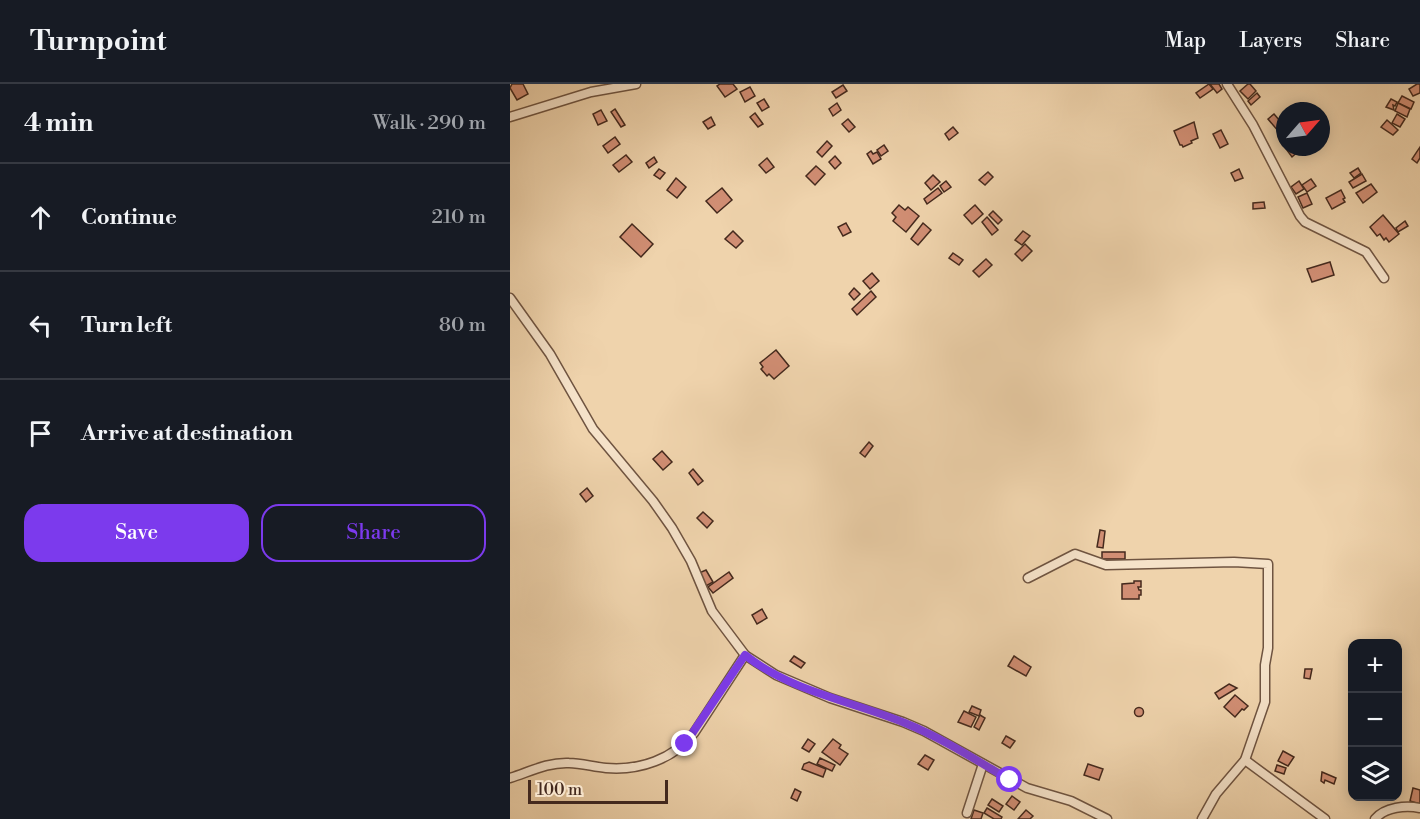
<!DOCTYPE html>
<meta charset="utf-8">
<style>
:root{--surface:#171b24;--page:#20242c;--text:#f1f3f6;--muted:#9ea1a6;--line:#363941;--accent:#7c3aed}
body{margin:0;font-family:"Libre Bodoni",serif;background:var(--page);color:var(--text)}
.controls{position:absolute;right:18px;bottom:18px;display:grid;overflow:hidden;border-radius:12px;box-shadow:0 3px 15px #0003}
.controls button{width:54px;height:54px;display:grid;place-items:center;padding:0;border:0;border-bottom:2px solid var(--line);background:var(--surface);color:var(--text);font:30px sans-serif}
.compass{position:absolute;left:766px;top:18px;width:54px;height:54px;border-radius:50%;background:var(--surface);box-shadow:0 3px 15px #0003;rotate:62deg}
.scale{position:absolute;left:18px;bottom:15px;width:140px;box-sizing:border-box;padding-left:6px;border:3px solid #44291d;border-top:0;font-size:16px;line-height:21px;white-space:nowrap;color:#44291d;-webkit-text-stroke:4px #f5e2c9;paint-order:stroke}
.stop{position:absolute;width:18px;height:18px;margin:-14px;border:4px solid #7c3aed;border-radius:50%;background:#fff}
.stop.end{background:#7c3aed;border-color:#fff;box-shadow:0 2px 6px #0008}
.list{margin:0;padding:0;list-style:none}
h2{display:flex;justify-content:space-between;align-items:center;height:78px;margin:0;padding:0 24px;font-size:26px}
h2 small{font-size:20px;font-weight:400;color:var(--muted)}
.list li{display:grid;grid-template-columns:39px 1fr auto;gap:18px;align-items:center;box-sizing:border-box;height:108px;padding:0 24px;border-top:2px solid var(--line)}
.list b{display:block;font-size:22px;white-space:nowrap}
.list em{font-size:20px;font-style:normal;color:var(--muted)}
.actions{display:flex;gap:12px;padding:18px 24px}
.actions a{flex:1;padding:14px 0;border:2px solid var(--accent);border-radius:18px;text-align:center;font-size:21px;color:var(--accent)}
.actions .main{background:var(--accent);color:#fff}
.icon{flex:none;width:33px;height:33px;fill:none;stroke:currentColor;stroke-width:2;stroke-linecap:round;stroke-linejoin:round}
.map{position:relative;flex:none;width:910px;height:735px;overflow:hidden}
header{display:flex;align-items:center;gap:36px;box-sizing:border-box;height:84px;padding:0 30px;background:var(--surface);border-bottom:2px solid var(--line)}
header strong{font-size:28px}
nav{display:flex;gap:33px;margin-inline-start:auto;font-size:21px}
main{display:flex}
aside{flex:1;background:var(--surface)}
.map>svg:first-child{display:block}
</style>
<header>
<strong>Turnpoint</strong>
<nav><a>Map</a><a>Layers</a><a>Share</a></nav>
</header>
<main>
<aside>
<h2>4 min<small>Walk · 290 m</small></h2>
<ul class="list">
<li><svg class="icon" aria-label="ahead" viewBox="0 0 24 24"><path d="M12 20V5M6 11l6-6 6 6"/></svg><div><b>Continue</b></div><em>210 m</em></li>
<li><svg class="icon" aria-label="left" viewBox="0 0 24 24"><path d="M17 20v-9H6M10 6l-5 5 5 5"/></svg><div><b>Turn left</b></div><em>80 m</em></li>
<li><svg class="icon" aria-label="arrive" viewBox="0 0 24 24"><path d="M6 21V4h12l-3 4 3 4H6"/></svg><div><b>Arrive at destination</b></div></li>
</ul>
<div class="actions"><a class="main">Save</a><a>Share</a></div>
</aside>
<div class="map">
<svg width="910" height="735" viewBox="0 0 910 735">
<rect width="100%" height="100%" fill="#efd3ac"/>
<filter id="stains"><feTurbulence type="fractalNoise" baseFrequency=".00333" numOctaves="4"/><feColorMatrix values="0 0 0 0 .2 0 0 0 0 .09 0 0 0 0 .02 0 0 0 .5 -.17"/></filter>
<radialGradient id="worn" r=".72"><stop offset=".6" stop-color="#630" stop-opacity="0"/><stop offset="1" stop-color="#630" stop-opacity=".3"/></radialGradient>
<g fill="#d18e74" stroke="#44291d" stroke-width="1.5">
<polygon points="2,0 13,0 18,10 7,16 0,4"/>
<polygon points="210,0 223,0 227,5 215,13 207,2"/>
<polygon points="699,0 703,5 690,14 686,9"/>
<polygon points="700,0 709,0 712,5 707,9"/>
<polygon points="738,0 740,0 746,7 738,15 730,7"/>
<polygon points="907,0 910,0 910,9 903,12 899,5"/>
<polygon points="333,1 337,7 326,14 322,8"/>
<polygon points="240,3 245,12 235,18 230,8"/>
<polygon points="747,9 750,13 741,21 738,17"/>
<polygon points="892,12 904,18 901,25 888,19"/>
<polygon points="254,15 259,23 252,27 247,19"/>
<polygon points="881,15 887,18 885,22 883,21 884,26 876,23"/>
<polygon points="327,19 331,26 323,32 319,25"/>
<polygon points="888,19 900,25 897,33 885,27"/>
<polygon points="105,25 115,41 111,43 101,28"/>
<polygon points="91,26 97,37 88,41 83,30"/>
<polygon points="245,29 253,40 248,43 240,33"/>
<polygon points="764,30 775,43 769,48 758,35"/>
<polygon points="887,30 895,35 890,43 882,39"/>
<polygon points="201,33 205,41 198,45 193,38"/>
<polygon points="338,35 345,43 339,48 332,40"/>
<polygon points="877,36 888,46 883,51 871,43"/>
<polygon points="684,38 688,54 681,57 682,59 673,63 672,61 670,61 664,47"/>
<polygon points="443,43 448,49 439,56 435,50"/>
<polygon points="711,46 718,60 710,64 703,50"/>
<polygon points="105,53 110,60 98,69 93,62"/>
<polygon points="317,57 322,62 312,73 307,68"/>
<polygon points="374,61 378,67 371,72 367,66"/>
<polygon points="774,62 789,63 791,65 782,73"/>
<polygon points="910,63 910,74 907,79 902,75"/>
<polygon points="361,67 363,70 367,68 371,75 363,80 357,70"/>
<polygon points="116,71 122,78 109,88 103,81"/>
<polygon points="325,72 331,79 325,85 319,78"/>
<polygon points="144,73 147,78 139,84 136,79"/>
<polygon points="257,74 264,83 256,89 249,81"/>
<polygon points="306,82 315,90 305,101 296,92"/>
<polygon points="848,84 851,89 844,94 840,89"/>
<polygon points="149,85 155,89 150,95 144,91"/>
<polygon points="729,85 733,94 725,97 721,89"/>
<polygon points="478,88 483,93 475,101 469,96"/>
<polygon points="852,90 856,97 843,104 839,98"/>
<polygon points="423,91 430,98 421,106 415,99"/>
<polygon points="166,94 176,103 167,114 157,106"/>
<polygon points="801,95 806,102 797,108 792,101"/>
<polygon points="436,97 441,103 434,108 430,102"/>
<polygon points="789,97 794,105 786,110 781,103"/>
<polygon points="861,100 867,108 853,119 846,109"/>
<polygon points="212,104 222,116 207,129 196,117"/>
<polygon points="428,104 432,109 417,120 414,115"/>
<polygon points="831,106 835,114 833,115 835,118 822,125 816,114"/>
<polygon points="797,109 802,120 793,124 788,113"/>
<polygon points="754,118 755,124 743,125 743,119"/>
<polygon points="389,121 395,126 398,123 409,132 396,148 383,137 386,133 382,129"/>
<polygon points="465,121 473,130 462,140 454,131"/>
<polygon points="483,127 492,136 488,140 479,131"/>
<polygon points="873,131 889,150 879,158 876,154 874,156 870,150 867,152 860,143"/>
<polygon points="477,133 488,146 482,151 472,138"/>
<polygon points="895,137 898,142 888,148 886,144"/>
<polygon points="336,139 341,148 333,152 328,143"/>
<polygon points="413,139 421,146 408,161 401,155"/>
<polygon points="122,140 143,160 131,173 110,153"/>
<polygon points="223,147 233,157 226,164 215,155"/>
<polygon points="513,147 520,152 512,161 505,156"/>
<polygon points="515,160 522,167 512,177 505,170"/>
<polygon points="443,169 453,176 449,181 439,174"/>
<polygon points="476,175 482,181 469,193 463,187"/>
<polygon points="820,178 824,191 802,198 797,185"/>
<polygon points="362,189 369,197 360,205 353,197"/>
<polygon points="344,204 350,210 344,216 339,210"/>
<polygon points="361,207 366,213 347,231 342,225"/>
<polygon points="266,266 279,282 264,295 259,290 257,292 251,285 253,283 250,279"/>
<polygon points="359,358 363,362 355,373 350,369"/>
<polygon points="152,367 162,378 153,386 143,375"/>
<polygon points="183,385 193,397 188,401 179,389"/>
<polygon points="77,404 83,412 76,418 70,410"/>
<polygon points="193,428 203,437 197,444 187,434"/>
<polygon points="590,446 595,447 593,464 587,463"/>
<rect x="592" y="468" width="23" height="7"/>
<polygon points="196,486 203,498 196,502 189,489"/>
<polygon points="219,488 223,494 203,509 198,503"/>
<polygon points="624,497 631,497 631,503 628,503 629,506 631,506 631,511 629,511 629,515 612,515 612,500 624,499"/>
<polygon points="252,525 257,534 247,540 242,531"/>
<polygon points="284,572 295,579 291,584 280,577"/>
<polygon points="504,572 521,583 516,592 498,582"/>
<polygon points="795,585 802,585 800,595 794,594"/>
<polygon points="719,600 727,604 709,615 705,609"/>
<polygon points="725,611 738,622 734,626 732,625 725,633 714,623"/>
<polygon points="462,622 471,626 469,632 459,628"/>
<circle cx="629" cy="628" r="4.5"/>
<polygon points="454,627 466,633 461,643 448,638"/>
<polygon points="470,631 475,634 469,646 464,643"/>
<polygon points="496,652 505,657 500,664 492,659"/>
<polygon points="298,655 305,660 299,668 292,664"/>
<polygon points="323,655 331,661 329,664 338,670 330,681 312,668"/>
<polygon points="773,667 784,673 778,682 768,677"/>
<polygon points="415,671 424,676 418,686 408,680"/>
<polygon points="310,674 325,681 322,687 307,680"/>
<polygon points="299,678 316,685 313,693 292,685 294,680"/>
<polygon points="578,680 593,685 589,696 574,691"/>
<polygon points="767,681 776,684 774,690 765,687"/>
<polygon points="812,688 826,694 824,700 815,696 814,699 811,697"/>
<polygon points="903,704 910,706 910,720 900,717"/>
<polygon points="285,705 291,708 287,717 281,714"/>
<polygon points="502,712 510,718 504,726 496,720"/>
<polygon points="482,715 493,722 489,728 478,721"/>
<polygon points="477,724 492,733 491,735 484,735 474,729"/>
<polygon points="464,726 473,729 471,735 461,735"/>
<polygon points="516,726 523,732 520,735 508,735"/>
</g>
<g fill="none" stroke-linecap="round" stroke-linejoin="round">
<g stroke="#6f5441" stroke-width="11">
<g id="minor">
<polyline points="717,0 743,41 790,132 795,138 856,168 874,194"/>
<polyline points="0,33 81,8 126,0"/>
<polyline points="0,214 40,270 83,345 143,417 162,444 181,477 202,527 235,571 266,591 320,614 393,638 414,647 517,704 561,717 597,735"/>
<polyline points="518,494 565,470 596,481 724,478 758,480 758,564 755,581 755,618 735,676 706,710 692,735"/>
<polyline points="735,676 815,735"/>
<path d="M 0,694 C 19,688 38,678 59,679 C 71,679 84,683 96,684 C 129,687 164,675 184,649 L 235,571"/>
<polyline points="457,729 473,680"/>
<path d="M 865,735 C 875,723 896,721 910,724"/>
</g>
</g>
<use href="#minor" stroke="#f5e2c9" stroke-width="8"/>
</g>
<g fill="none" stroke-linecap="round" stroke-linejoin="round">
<path stroke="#7c3aed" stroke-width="8" d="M 175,660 L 235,571 C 282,608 342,617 395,639 C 432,654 466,676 500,696"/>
</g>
<rect width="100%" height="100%" filter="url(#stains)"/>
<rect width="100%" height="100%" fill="url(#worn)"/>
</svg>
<div class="controls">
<button>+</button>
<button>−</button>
<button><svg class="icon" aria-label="layers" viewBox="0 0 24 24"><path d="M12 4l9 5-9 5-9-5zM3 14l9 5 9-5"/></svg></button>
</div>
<svg class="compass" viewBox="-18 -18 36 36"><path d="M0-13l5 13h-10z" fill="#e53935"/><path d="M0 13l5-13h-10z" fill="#9ea1a6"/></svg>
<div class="scale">100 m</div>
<div class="stop" style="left:500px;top:696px"></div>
<div class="stop end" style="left:175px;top:660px"></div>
</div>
</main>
